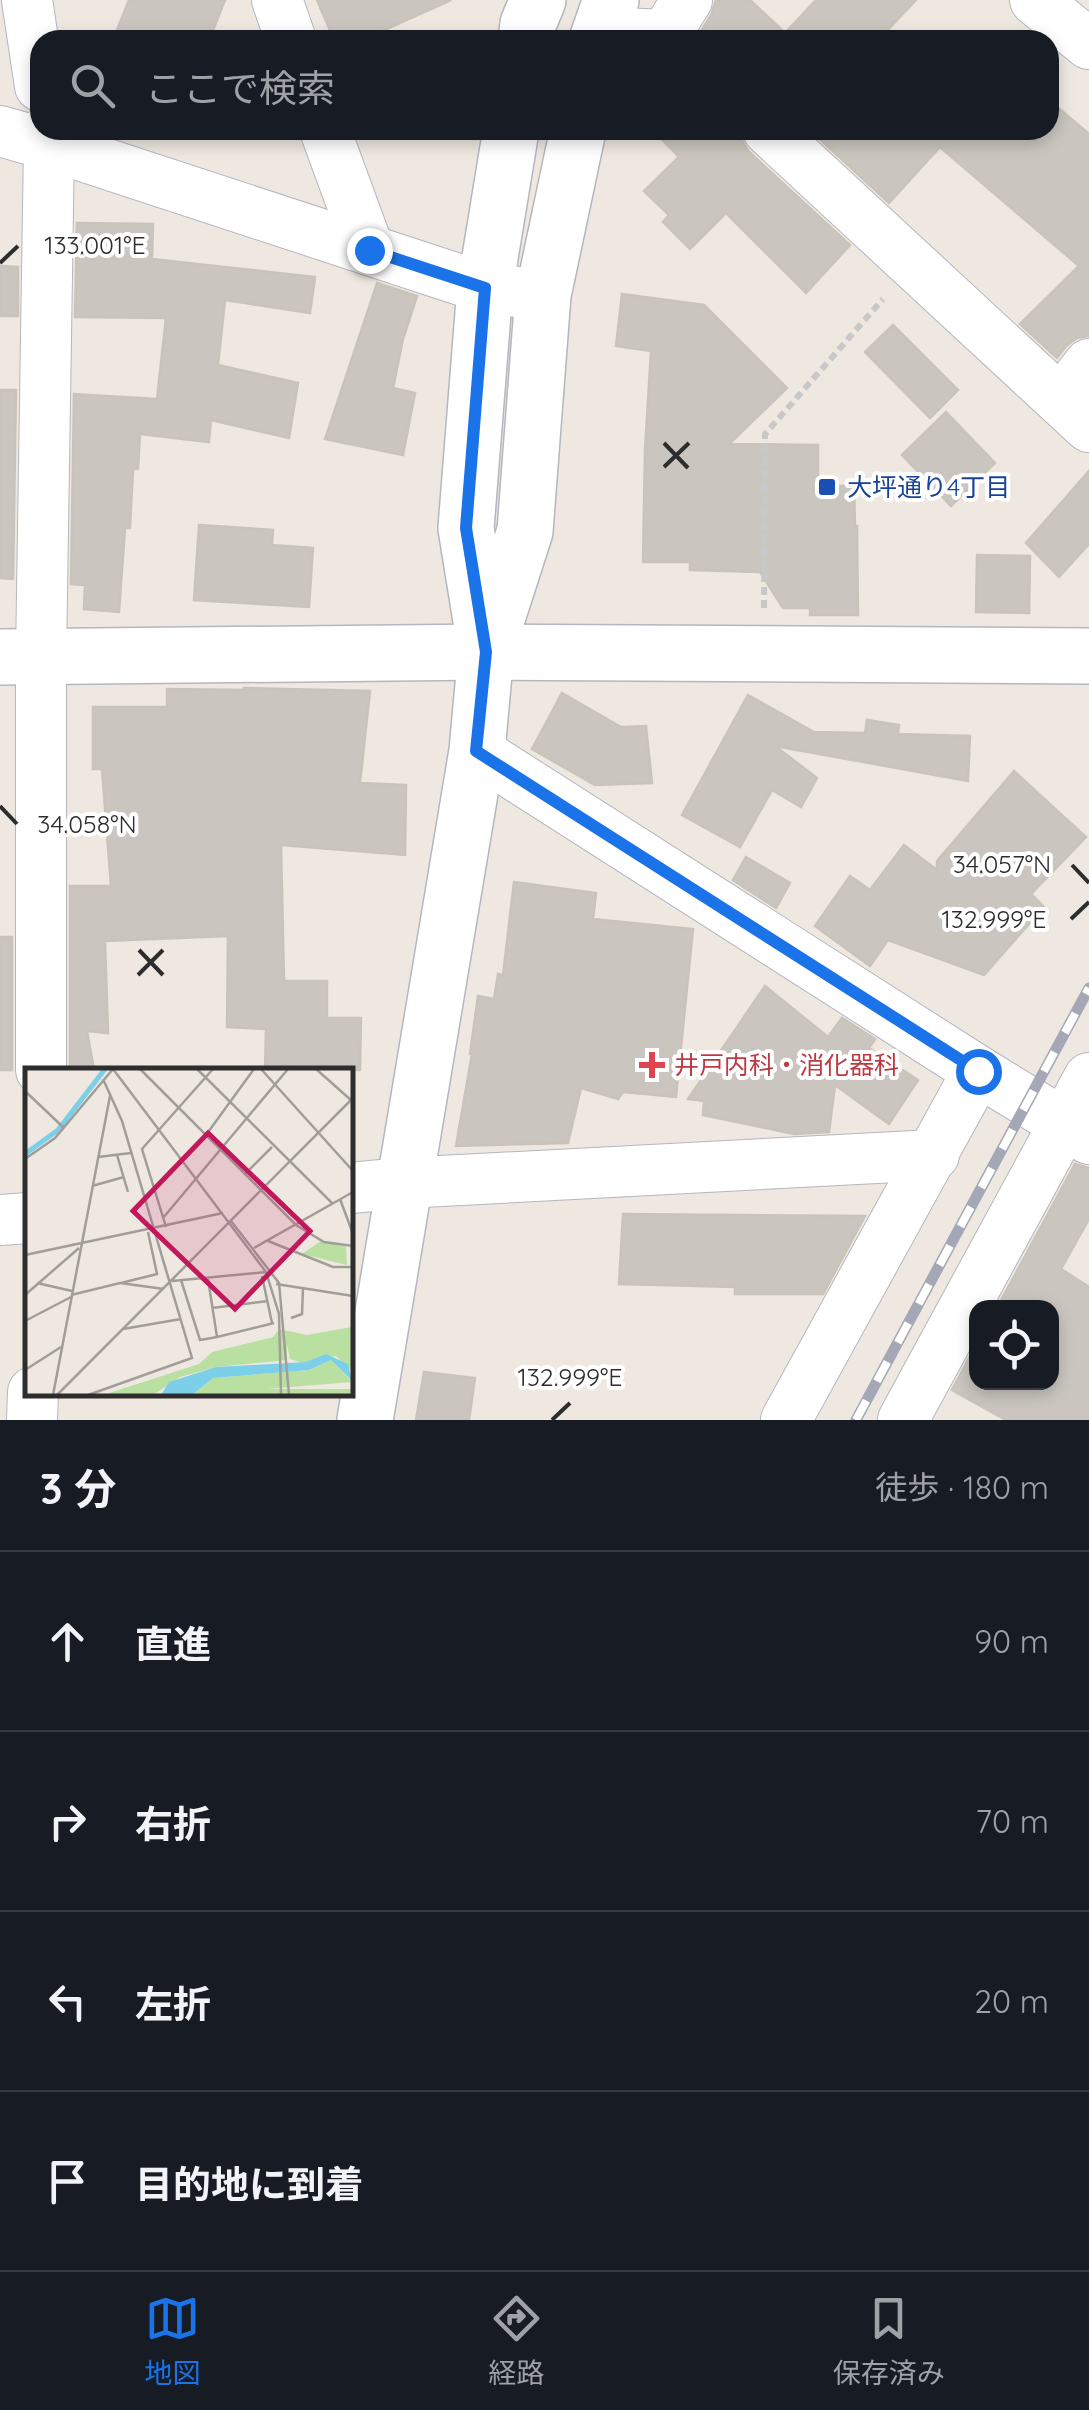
<!DOCTYPE html>
<html lang="ja">
<meta charset="utf-8">
<style>
:root{--surface:#171b24;--page:#20242c;--text:#f1f3f6;--muted:#9ea1a6;--line:#363941;--accent:#1a73e8}
body{margin:0;font-family:Quicksand,"Noto Sans JP",sans-serif;background:var(--page);color:var(--text)}
.controls{position:absolute;right:30px;bottom:30px;display:grid;overflow:hidden;border-radius:20px;box-shadow:0 5px 15px #0003}
.controls button{width:90px;height:90px;display:grid;place-items:center;padding:0;border:0;border-bottom:2px solid var(--line);background:var(--surface);color:var(--text);font:50px sans-serif}
.stop{position:absolute;width:30px;height:30px;margin:-22px;border:8px solid #1a73e8;border-radius:50%;background:#fff}
.stop.end{background:#1a73e8;border-color:#fff;box-shadow:0 2px 10px #0008}
.list{margin:0;padding:0;list-style:none}
h2{display:flex;justify-content:space-between;align-items:center;height:130px;margin:0;padding:0 40px;font-size:42px}
h2 small{font-size:32px;font-weight:400;color:var(--muted)}
.list li{display:grid;grid-template-columns:65px 1fr auto;gap:30px;align-items:center;box-sizing:border-box;height:180px;padding:0 40px;border-top:2px solid var(--line)}
.list b{display:block;font-size:38px;white-space:nowrap}
.list em{font-size:32px;font-style:normal;color:var(--muted)}
.icon{flex:none;width:55px;height:55px;fill:none;stroke:currentColor;stroke-width:2;stroke-linecap:round;stroke-linejoin:round}
.map{position:relative;flex:none;width:1089px;height:1420px;overflow:hidden}
.search{position:absolute;background:var(--surface);box-shadow:0 5px 15px #0003;left:30px;right:30px;top:30px;height:110px;display:flex;align-items:center;gap:25px;box-sizing:border-box;padding:0 35px;border-radius:30px;color:var(--muted);font-size:38px}
.sheet{height:850px;background:var(--surface)}
nav{display:flex;justify-content:space-around;align-items:center;box-sizing:border-box;height:140px;border-top:2px solid var(--line);background:var(--surface);font-size:28px;color:var(--muted)}
nav a{display:grid;justify-items:center;gap:5px}
nav .on{color:var(--accent)}
.map>svg:first-child{display:block}
</style>
<div class="map">
<svg width="1089" height="1420" viewBox="0 0 1089 1420">
<rect width="100%" height="100%" fill="#eee8e1"/>
<g fill="#cac6bf" stroke="#c9c3ba" stroke-width="2.5">
<polygon points="129,0 225,0 209,40 113,40"/>
<polygon points="317,0 451,0 362,40 334,40"/>
<polygon points="716,0 750,0 785,33 816,0 916,0 878,40 713,40 702,30 711,15"/>
<polygon points="1049,100 1089,134 1089,336 1077,338 1066,346 1057,358 1020,324 1079,266 940,147 889,203 810,130 1049,130"/>
<polygon points="653,130 740,130 741,139 748,151 850,245 806,293 726,213 690,249 663,222 669,215 644,191 679,157"/>
<polygon points="77,223 153,224 152,259 315,277 310,313 225,300 218,365 298,383 289,438 211,420 209,442 140,434 138,469 133,469 130,528 125,528 119,612 84,609 85,585 71,584 74,394 157,399 166,318 75,317"/>
<polygon points="0,266 18,267 18,316 0,316"/>
<polygon points="377,283 417,296 403,339 393,388 415,393 403,455 325,439"/>
<polygon points="622,294 704,305 787,388 729,444 818,445 818,486 854,486 855,526 857,526 858,615 810,615 810,608 783,608 760,572 690,570 690,562 643,562 645,450 651,351 616,346"/>
<polygon points="893,325 958,390 930,418 865,352"/>
<polygon points="0,390 16,390 13,579 0,578"/>
<polygon points="946,412 995,463 951,506 902,455"/>
<polygon points="1089,471 1089,544 1059,577 1026,543"/>
<polygon points="199,525 273,530 272,545 313,548 309,607 194,600"/>
<polygon points="977,555 1030,556 1029,613 976,612"/>
<polygon points="244,688 370,691 360,783 406,785 405,855 281,845 284,981 327,981 327,1018 361,1018 360,1070 265,1070 266,1029 227,1027 228,936 105,941 108,1033 87,1031 94,1070 70,1070 70,886 111,886 102,769 93,769 93,707 167,707 167,689 244,690"/>
<polygon points="562,693 621,727 646,726 652,783 595,785 532,749"/>
<polygon points="748,695 814,732 865,733 867,720 899,725 898,734 970,736 968,781 775,746 817,778 801,807 772,790 740,847 682,815"/>
<polygon points="1014,771 1086,837 1031,894 1044,907 984,975 888,940 870,966 815,926 850,876 870,890 904,845 937,870 937,861"/>
<polygon points="746,857 790,883 776,908 733,880"/>
<polygon points="514,882 596,893 593,919 693,929 676,1097 623,1092 618,1099 581,1088 568,1143 456,1146 472,1054 470,1054 478,996 494,999 498,974 503,975"/>
<rect x="0" y="937" width="12" height="133"/>
<polygon points="765,986 828,1037 842,1018 875,1039 869,1048 918,1080 889,1124 835,1085 829,1132 794,1134 703,1115 704,1101 688,1099"/>
<polygon points="1075,1164 1089,1168 1089,1219 1061,1269 1089,1287 1089,1420 1006,1420 952,1390 976,1345 976,1382 1052,1382 1052,1308 997,1308"/>
<polygon points="623,1214 865,1216 823,1294 735,1294 735,1287 619,1284"/>
<polygon points="424,1372 475,1378 469,1420 416,1420"/>
</g>
<g fill="none" stroke-linecap="round" stroke-linejoin="round">
<g stroke="#b4b7bf" stroke-width="52">
<g id="street">
<polyline points="27,0 40,86"/>
<polyline points="277,0 291,40"/>
<polyline points="1035,0 1089,44"/>
<polyline points="599,32 665,35 671,40"/>
<polyline points="665,35 687,0"/>
<polyline points="325,130 369,250"/>
<polyline points="768,130 1089,427"/>
<polyline points="0,131 49,145 485,288 543,295"/>
<polyline points="1061,400 1089,364"/>
<polyline points="477,751 978,1071 1089,1139"/>
<polyline points="41,1070 41,657 49,145 47,130"/>
<polyline points="350,1188 403,1183 934,1155"/>
<polyline points="0,1220 28,1218"/>
<polyline points="32,1420 33,1392"/>
<polyline points="786,1420 978,1071"/>
<polyline points="903,1420 1089,1078"/>
</g>
</g>
<g stroke="#b4b7bf" stroke-width="58">
<g id="secondary">
<polyline points="526,40 528,24 538,0"/>
<polyline points="597,40 611,0"/>
<polyline points="485,645 466,528 485,288 511,130"/>
<polyline points="0,657 486,652 1089,656"/>
<polyline points="365,1420 477,751 486,652 525,531 543,295 578,130"/>
</g>
</g>
<polyline stroke="#c8c8c8" stroke-width="6" stroke-dasharray="8 5" stroke-linecap="butt" points="764,608 765,434 883,299"/>
<use href="#street" stroke="#fff" stroke-width="50"/>
<use href="#secondary" stroke="#fff" stroke-width="55"/>
<g stroke="#a4a7b6" stroke-width="11">
<polyline id="rail" points="856,1420 1089,988"/>
</g>
<use href="#rail" stroke="#fff" stroke-width="8" stroke-dasharray="22" stroke-linecap="butt"/>
</g>
<g fill="none" stroke-linecap="round" stroke-linejoin="round">
<polyline stroke="#1a73e8" stroke-width="12" points="369,250 485,288 466,528 486,652 476,751 978,1071"/>
</g>
<path fill="none" stroke="#2d2d2d" stroke-width="4" d="M 0,263 L 18,246M 664,443 L 688,468M 664,467 L 689,443M 0,806 L 17,824M 1072,865 L 1089,883M 1071,919 L 1089,902M 139,950 L 163,975M 138,975 L 163,950M 552,1420 L 570,1403"/>
<rect fill="#1a4fb4" stroke="#fff" stroke-width="4" x="817" y="477" width="20" height="20" rx="5"/>
<path fill="#e0444e" stroke="#fff" stroke-width="4" d="M647 1050h10v10h10v10h-10v10h-10v-10h-10v-10h10z"/>
<g text-anchor="middle" stroke-width="8" stroke-linejoin="round" paint-order="stroke">
<g font-size="25" fill="#164399" stroke="#fff" text-anchor="start">
<text x="847" y="496">大坪通り4丁目</text>
</g>
<g font-size="25" fill="#be3a42" stroke="#fff" text-anchor="start">
<text x="674" y="1074">井戸内科・消化器科</text>
</g>
</g>
<g transform="translate(25 1068)">
<rect width="328" height="328" fill="#eee8e1"/>
<path d="M 296,173 L 321,179 L 322,197 L 277,186 ZM 327,259 L 327,303 L 311,288 L 281,296 L 265,291 L 262,277 L 262,292 L 191,299 L 155,309 L 128,327 L 78,327 L 174,296 L 187,284 L 248,269 L 254,261 L 282,267 ZM 306,292 L 327,314 L 242,321 L 327,321 L 327,327 L 167,327 L 188,310 L 284,302 Z" fill="#b9e0a1"/>
<path d="M 301,286 L 323,296 L 327,313 L 306,292 L 284,302 L 188,310 L 167,327 L 136,327 L 144,314 L 191,299 L 281,294 Z" fill="#7bcfe8"/>
<path fill="none" stroke="#7bcfe8" stroke-width="5" d="M 0,86 L 33,62 L 80,1"/>
<path fill="none" stroke="#a19d99" stroke-width="2.5" d="M 88,1 L 241,204 L 254,246 L 256,327M 115,1 L 271,157 L 299,174 L 328,178M 172,1 L 307,135M 236,1 L 328,103M 291,1 L 327,33M 0,23 L 39,60M 181,67 L 229,1M 92,87 L 103,124M 73,89 L 106,85M 0,91 L 30,70 L 88,1M 220,106 L 247,79M 67,118 L 99,109M 315,131 L 328,166M 138,150 L 263,1M 206,153 L 254,215 L 264,327M 141,159 L 117,81 L 188,1M 243,173 L 308,199 L 328,199M 229,180 L 328,124M 0,187 L 198,145M 237,208 L 247,255M 183,211 L 192,269 L 249,255M 156,212 L 175,272 L 192,269M 147,213 L 241,204M 12,215 L 47,223M 96,215 L 132,206 L 123,164M 251,216 L 328,228M 0,227 L 54,180M 46,227 L 95,215 L 139,221M 187,240 L 243,233M 266,250 L 277,246 L 278,220M 0,253 L 46,229M 98,261 L 156,251M 0,302 L 36,279M 28,327 L 85,28M 32,327 L 328,30M 63,327 L 167,290 L 97,53 L 78,11"/>
<path fill="#c2185b" fill-opacity="0.15" stroke="#c2185b" stroke-width="5" d="M 183,65 L 285,163 L 210,241 L 108,143 Z"/>
<rect width="328" height="328" fill="none" stroke="#2d2d2d" stroke-width="5"/>
</g>
<g font-size="25" text-anchor="middle" fill="#2d2d2d" stroke="#fff" stroke-width="8" stroke-linejoin="round" paint-order="stroke">
<text x="95" y="254">133.001°E</text>
<text x="87" y="833">34.058°N</text>
<text x="1002" y="873">34.057°N</text>
<text x="994" y="928">132.999°E</text>
<text x="570" y="1386">132.999°E</text>
</g>
</svg>
<div class="controls">
<button><svg class="icon" aria-label="locate" viewBox="0 0 24 24"><circle cx="12" cy="12" r="6"/><path d="M12 2v4M12 18v4M2 12h4M18 12h4"/></svg></button>
</div>
<div class="stop" style="left:978px;top:1071px"></div>
<div class="stop end" style="left:369px;top:250px"></div>
<div class="search"><svg class="icon" aria-label="search" viewBox="0 0 24 24"><circle cx="10" cy="10" r="6"/><path d="M15 15l6 6"/></svg>ここで検索</div>
</div>
<section class="sheet">
<h2>3 分<small>徒歩 · 180 m</small></h2>
<ul class="list">
<li><svg class="icon" aria-label="ahead" viewBox="0 0 24 24"><path d="M12 20V5M6 11l6-6 6 6"/></svg><div><b>直進</b></div><em>90 m</em></li>
<li><svg class="icon" aria-label="right" viewBox="0 0 24 24"><path d="M7 20v-9h11M14 6l5 5-5 5"/></svg><div><b>右折</b></div><em>70 m</em></li>
<li><svg class="icon" aria-label="left" viewBox="0 0 24 24"><path d="M17 20v-9H6M10 6l-5 5 5 5"/></svg><div><b>左折</b></div><em>20 m</em></li>
<li><svg class="icon" aria-label="arrive" viewBox="0 0 24 24"><path d="M6 21V4h12l-3 4 3 4H6"/></svg><div><b>目的地に到着</b></div></li>
</ul>
</section>
<nav>
<a class="on"><svg class="icon" aria-label="map" viewBox="0 0 24 24"><path d="M3 6l6-2 6 2 6-2v14l-6 2-6-2-6 2zM9 4v14M15 6v14"/></svg>地図</a>
<a><svg class="icon" aria-label="directions" viewBox="0 0 24 24"><path d="M12 3l9 9-9 9-9-9zM9 14v-3h6M13 9l2 2-2 2"/></svg>経路</a>
<a><svg class="icon" aria-label="saved" viewBox="0 0 24 24"><path d="M7 4h10v16l-5-4-5 4z"/></svg>保存済み</a>
</nav>
